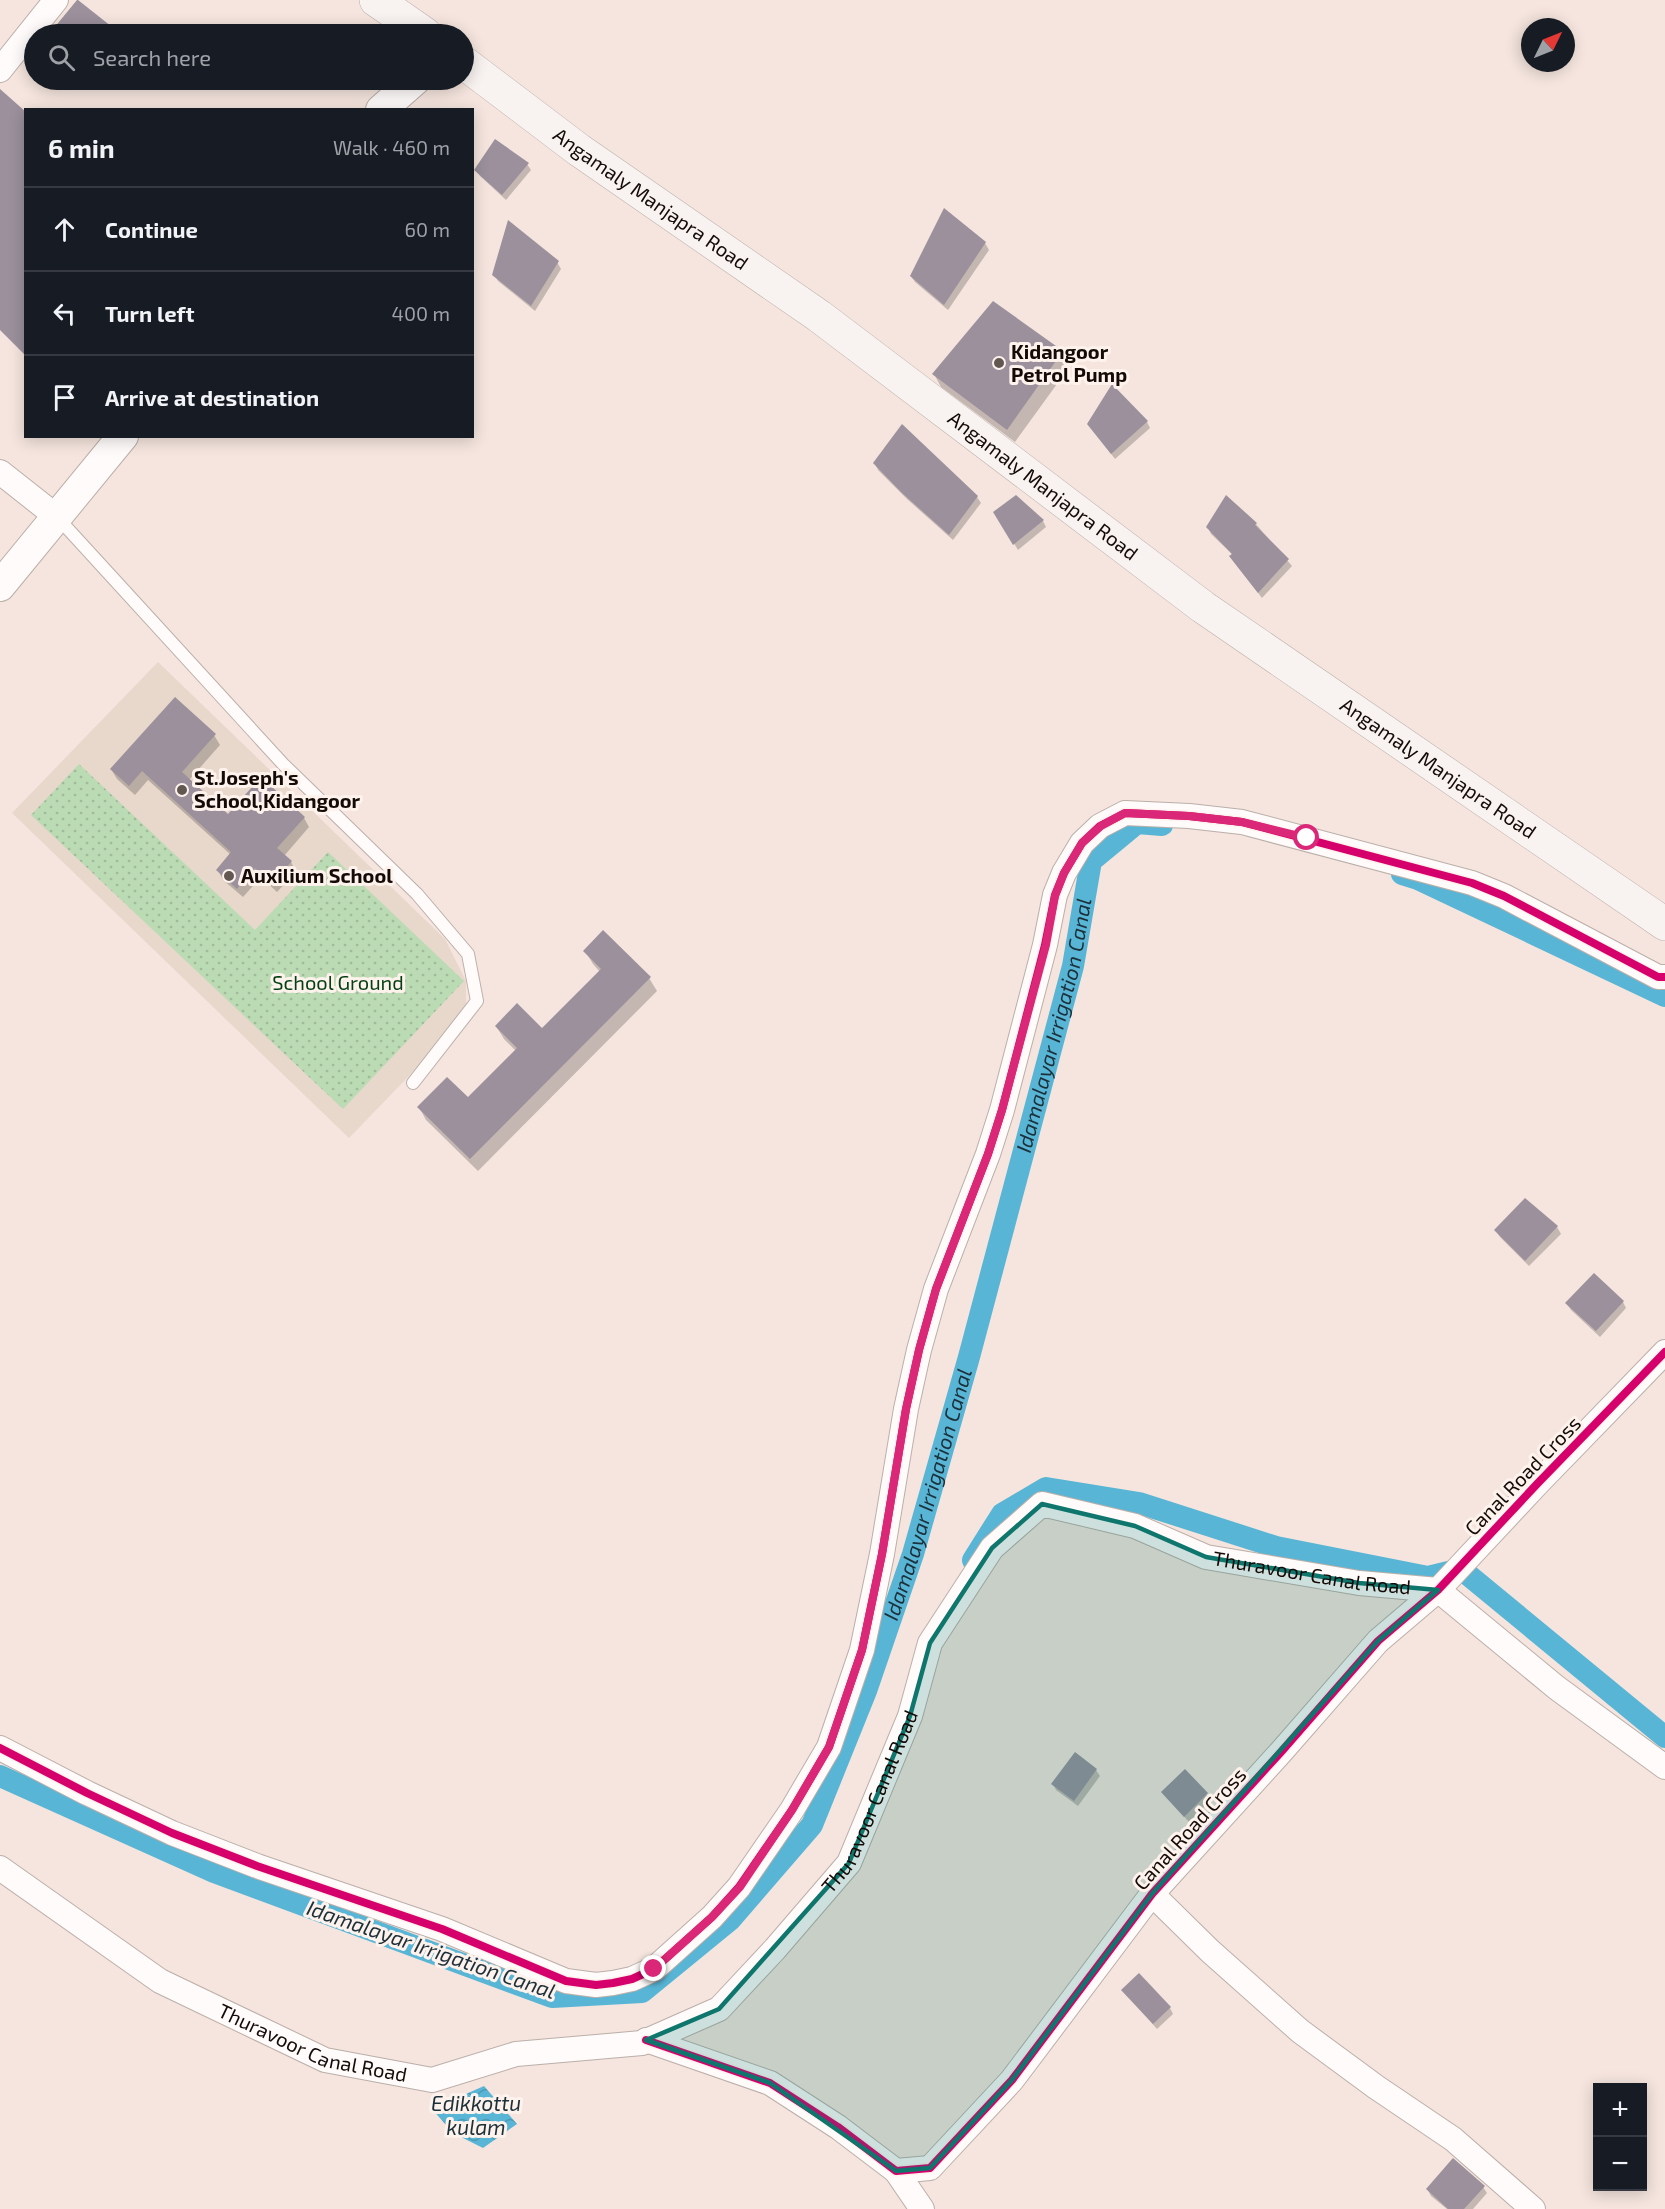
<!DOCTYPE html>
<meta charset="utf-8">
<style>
:root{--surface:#171b24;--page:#20242c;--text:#f1f3f6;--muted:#9ea1a6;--line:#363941}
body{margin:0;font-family:"Exo 2",sans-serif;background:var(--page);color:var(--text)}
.controls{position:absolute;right:18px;bottom:18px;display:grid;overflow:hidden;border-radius:0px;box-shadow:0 3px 15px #0003}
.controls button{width:54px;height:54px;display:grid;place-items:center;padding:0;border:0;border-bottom:2px solid var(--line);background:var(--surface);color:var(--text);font:30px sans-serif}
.compass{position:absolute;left:1521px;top:18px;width:54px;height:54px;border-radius:50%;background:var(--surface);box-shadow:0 3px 15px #0003;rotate:47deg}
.stop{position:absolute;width:18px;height:18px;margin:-14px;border:4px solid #db2777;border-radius:50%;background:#fff}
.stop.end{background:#db2777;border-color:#fff;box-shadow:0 2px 6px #0008}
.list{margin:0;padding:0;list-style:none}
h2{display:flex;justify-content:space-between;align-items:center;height:78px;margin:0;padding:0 24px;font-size:26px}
h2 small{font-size:20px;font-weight:400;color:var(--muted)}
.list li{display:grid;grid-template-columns:39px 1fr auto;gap:18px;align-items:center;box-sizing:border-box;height:84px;padding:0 24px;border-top:2px solid var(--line)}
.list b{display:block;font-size:22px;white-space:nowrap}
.list em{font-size:20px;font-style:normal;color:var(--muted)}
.icon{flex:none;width:33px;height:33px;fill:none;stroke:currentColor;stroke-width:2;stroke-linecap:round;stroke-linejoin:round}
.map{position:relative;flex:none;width:1665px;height:2209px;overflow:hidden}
.search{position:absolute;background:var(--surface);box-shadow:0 3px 15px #0003;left:24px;top:24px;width:450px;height:66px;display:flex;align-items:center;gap:15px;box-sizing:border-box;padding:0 21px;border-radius:33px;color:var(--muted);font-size:22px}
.panel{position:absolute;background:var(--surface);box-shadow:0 3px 15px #0003;left:24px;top:108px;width:450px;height:330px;border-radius:0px}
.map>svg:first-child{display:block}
</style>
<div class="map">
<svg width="1665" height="2209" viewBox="0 0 1665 2209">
<defs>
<pattern id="park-dots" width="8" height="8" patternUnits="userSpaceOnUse" patternTransform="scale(1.5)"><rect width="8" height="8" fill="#bbdbb4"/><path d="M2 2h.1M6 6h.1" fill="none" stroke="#a0bb99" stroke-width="1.8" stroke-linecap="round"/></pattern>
<pattern id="water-waves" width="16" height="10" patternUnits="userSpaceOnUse" patternTransform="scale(1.5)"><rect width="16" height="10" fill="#58b5d5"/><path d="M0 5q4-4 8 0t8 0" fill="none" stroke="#4c9ab5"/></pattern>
</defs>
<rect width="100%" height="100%" fill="#f5e5de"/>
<polygon fill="#e8d7cb" points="158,662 445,939 466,981 466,1017 349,1138 12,813"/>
<polygon fill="url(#park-dots)" points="79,764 255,930 328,852 464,981 343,1109 31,815"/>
<polygon fill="url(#water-waves)" points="484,2086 517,2124 483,2148 453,2133 432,2109"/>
<g fill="#0003">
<polygon points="78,2 111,29 115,34 51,34"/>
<polygon points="527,164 531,170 506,200 480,176 476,170"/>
<polygon points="945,211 985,243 989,250 948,310 915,282 911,276"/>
<polygon points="557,262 561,269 535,311 498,281 494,274"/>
<polygon points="993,303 1062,352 1070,366 1015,442 941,387 934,374"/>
<polygon points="1147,422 1150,428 1115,459 1089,425"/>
<polygon points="875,463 977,497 981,503 953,540 907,499 878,470"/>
<polygon points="1016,497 1043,521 1046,527 1018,550 995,512"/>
<polygon points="1256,524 1292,566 1262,598 1235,563 1233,555 1211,534 1208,527"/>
<polygon points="214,735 220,745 189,780 228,816 304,818 309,827 284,856 291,862 296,872 277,892 261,877 243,897 223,880 218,870 231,855 148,780 135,795 117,779 111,769"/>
<polygon points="585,951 649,978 657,991 478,1171 426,1120 419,1107 468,1099 516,1051 504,1039 496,1026 542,1030 600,972 593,964"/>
<polygon points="1525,1200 1557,1227 1561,1234 1529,1266 1500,1237 1496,1231"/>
<polygon points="1623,1302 1626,1308 1600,1337 1571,1310 1567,1304"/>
<polygon points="1096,1770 1100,1776 1078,1806 1056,1790 1053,1784"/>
<polygon points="1185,1771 1211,1800 1189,1822 1163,1793"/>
<polygon points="1123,1991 1170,2008 1173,2014 1157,2029"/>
<polygon points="1483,2187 1487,2193 1473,2209 1447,2209 1431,2196 1428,2190"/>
</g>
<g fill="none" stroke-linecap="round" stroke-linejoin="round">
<g stroke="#58b5d5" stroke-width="22">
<polyline points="1402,874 1418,879 1665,996"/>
<polyline points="973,1560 1002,1514 1046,1488 1139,1503 1276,1547 1428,1577 1461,1569 1665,1737"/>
<path id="s1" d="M 0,1776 L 214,1872 L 552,1997 L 642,1992 L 730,1920 L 812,1825 L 866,1691 L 913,1554 L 969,1357 L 1073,966 L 1091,861 L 1137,823 L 1162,825"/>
</g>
</g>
<g fill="#9b909c">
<polygon points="77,0 78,0 121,34 49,34"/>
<polygon points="0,89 26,112 26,356 0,330"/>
<polygon points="495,139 529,163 502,195 474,170"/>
<polygon points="944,208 986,242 944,305 910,276"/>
<polygon points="508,220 559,261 531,306 492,275"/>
<polygon points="993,301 1063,351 1007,430 932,374"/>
<polygon points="1112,384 1148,421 1111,454 1087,424"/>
<polygon points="902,424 978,496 949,535 902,493 873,463"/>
<polygon points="1016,495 1044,520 1013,545 993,512"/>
<polygon points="1226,495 1257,523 1255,525 1289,559 1258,593 1229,556 1232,554 1206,527"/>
<polygon points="175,697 216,734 182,772 228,814 261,777 305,817 277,848 292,861 271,884 255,868 237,889 216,870 231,852 142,771 129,786 110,769"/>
<polygon points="603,930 651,977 470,1159 417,1107 447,1077 468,1097 517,1048 495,1026 517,1003 542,1028 601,969 583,951"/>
<polygon points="1525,1198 1558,1226 1525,1261 1494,1230"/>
<polygon points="1594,1273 1624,1301 1596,1331 1565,1303"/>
<polygon points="1075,1752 1097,1769 1074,1801 1051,1784"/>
<polygon points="1185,1769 1208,1793 1184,1817 1161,1792"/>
<polygon points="1139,1973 1171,2007 1153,2024 1121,1990"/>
<polygon points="1453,2158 1485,2186 1464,2209 1448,2209 1426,2189"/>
</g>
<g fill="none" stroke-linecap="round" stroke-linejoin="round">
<g stroke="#bbafa9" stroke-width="14">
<polyline id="service" points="57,517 283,764 417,894 468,954 477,1001 413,1083"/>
</g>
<g stroke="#bbafa9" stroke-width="26">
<g id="minor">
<polyline points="0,70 56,0"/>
<polyline points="0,472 57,517"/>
<polyline points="0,1748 87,1793 172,1833 257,1866 442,1929 566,1981 596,1985 613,1983 632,1979 654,1969 712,1917 739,1887 792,1810 829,1747 862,1650 882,1554 906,1409 919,1350 936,1289 988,1154 1002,1110 1045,945 1055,895 1064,873 1082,843 1100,826 1125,813 1189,816 1242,822 1472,883 1504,896 1658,977 1665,977"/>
<path id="s2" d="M 0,1868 L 160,1981 L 325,2060 L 432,2080 L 516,2054 L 642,2043 L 719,2009 L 775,1949 L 849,1863 L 910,1716 L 930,1643 L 992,1548 L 1042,1504 L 1135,1526 L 1206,1557 L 1359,1583 L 1438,1590 L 1557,1688 L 1665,1767"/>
<polyline points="1152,1894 1210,1951 1300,2031 1376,2087 1453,2139 1533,2209"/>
<polyline points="646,2040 770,2083 838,2127 896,2171 930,2168 1012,2080 1152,1894 1281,1752 1378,1641 1438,1590 1537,1484 1665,1352"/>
<polyline points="896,2171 922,2209"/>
</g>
</g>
<g stroke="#bbafa9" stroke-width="32">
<g id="tertiary">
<polyline points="381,110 415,80"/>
<polyline points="0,586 123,436"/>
</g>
</g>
<g stroke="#bbafa9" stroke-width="34">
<g id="secondary">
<polyline points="376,0 425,34"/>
<path id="s3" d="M 464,63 L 579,150 L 819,316 L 1203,607 L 1665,924"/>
</g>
</g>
<use href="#service" stroke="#fefbfa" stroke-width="12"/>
<use href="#minor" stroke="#fefbfa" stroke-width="24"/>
<use href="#tertiary" stroke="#fefbfa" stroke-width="30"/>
<use href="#secondary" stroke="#f8f3f1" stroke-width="33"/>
<g stroke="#fef2ed" stroke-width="11">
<g id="cycleway">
<polyline points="0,1748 87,1793 172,1833 257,1866 442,1929 566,1981 596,1985 613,1983 632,1979 654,1969 712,1917 739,1887 792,1810 829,1747 862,1650 882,1554 906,1409 919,1350 936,1289 988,1154 1002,1110 1045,945 1055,895 1064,873 1082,843 1100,826 1125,813 1189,816 1242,822 1472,883 1504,896 1658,977 1665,977"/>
<polyline points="646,2040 770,2083 838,2127 896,2171 930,2168 1012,2080 1152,1894 1281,1752 1378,1641 1438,1590 1537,1484 1665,1352"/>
</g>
</g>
<use href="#cycleway" stroke="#d6006c" stroke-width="8"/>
</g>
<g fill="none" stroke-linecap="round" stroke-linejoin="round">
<polyline stroke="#db2777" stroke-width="8" points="654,1969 712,1917 740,1887 792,1810 829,1747 862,1650 882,1554 906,1409 919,1350 936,1289 988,1154 1002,1110 1046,945 1055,896 1064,873 1082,843 1101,826 1125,813 1189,816 1242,822 1307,838"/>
</g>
<path fill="#0f766e" fill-opacity="0.2" stroke="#0f766e" stroke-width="4.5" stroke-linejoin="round" d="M 1042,1504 L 1135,1526 L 1206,1557 L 1359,1583 L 1438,1590 L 1378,1641 L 1152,1894 L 1012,2080 L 930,2168 L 896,2171 L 770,2083 L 646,2040 L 719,2009 L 849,1863 L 910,1716 L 930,1643 L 992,1548 Z"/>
<g fill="#635752" stroke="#fef2ed" stroke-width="2">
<circle cx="999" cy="363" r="6"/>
<circle cx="182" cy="790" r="6"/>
<circle cx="229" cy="876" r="6"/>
</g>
<g text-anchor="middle" stroke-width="6" stroke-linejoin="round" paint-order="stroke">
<g font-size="20" fill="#140b07" stroke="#fef2ed">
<text dy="7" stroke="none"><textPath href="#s3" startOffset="231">Angamaly Manjapra Road</textPath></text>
<text dy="7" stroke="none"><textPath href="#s3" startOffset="717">Angamaly Manjapra Road</textPath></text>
<text dy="7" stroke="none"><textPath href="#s3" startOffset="1203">Angamaly Manjapra Road</textPath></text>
<text transform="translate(1523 1476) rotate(-46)" y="7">Canal Road Cross</text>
<text dy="7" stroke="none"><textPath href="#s2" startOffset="1677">Thuravoor Canal Road</textPath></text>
<text dy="7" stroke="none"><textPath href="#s2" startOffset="1046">Thuravoor Canal Road</textPath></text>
<text transform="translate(1190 1829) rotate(-48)" y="7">Canal Road Cross</text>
<text dy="7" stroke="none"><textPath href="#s2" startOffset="362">Thuravoor Canal Road</textPath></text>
</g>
<g font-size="20" font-weight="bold" fill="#140b07" stroke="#fef2ed" text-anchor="start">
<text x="1011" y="359">Kidangoor<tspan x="1011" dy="23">Petrol Pump</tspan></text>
<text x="194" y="785">St.Joseph's<tspan x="194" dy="23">School,Kidangoor</tspan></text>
<text x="241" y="883">Auxilium School</text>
</g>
<g font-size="20" fill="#023f11" stroke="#fef2ed">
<text x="338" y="990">School Ground</text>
</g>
<g font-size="21" font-style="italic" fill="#1c303a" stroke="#fef2ed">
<text dy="7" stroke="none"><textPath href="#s1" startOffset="1761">Idamalayar Irrigation Canal</textPath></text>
<text dy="7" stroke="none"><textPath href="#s1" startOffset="1275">Idamalayar Irrigation Canal</textPath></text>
<text transform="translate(431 1950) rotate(19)" y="7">Idamalayar Irrigation Canal</text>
<text x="476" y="2111">Edikkottu<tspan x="476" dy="24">kulam</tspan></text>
</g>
</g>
</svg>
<div class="controls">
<button>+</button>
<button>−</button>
</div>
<svg class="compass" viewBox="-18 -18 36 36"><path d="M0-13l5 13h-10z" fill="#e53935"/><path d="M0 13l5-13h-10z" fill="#9ea1a6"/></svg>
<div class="stop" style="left:1307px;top:838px"></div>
<div class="stop end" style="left:654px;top:1969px"></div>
<div class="search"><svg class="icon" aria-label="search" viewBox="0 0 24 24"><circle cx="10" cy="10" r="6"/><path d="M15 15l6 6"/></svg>Search here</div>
<section class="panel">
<h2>6 min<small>Walk · 460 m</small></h2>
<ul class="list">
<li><svg class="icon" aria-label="ahead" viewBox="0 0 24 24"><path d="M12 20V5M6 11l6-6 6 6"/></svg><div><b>Continue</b></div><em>60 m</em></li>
<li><svg class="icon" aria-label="left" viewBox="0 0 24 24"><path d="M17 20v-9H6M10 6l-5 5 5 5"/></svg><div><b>Turn left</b></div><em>400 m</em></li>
<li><svg class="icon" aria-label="arrive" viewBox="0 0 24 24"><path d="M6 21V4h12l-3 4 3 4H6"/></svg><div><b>Arrive at destination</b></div></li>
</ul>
</section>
</div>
